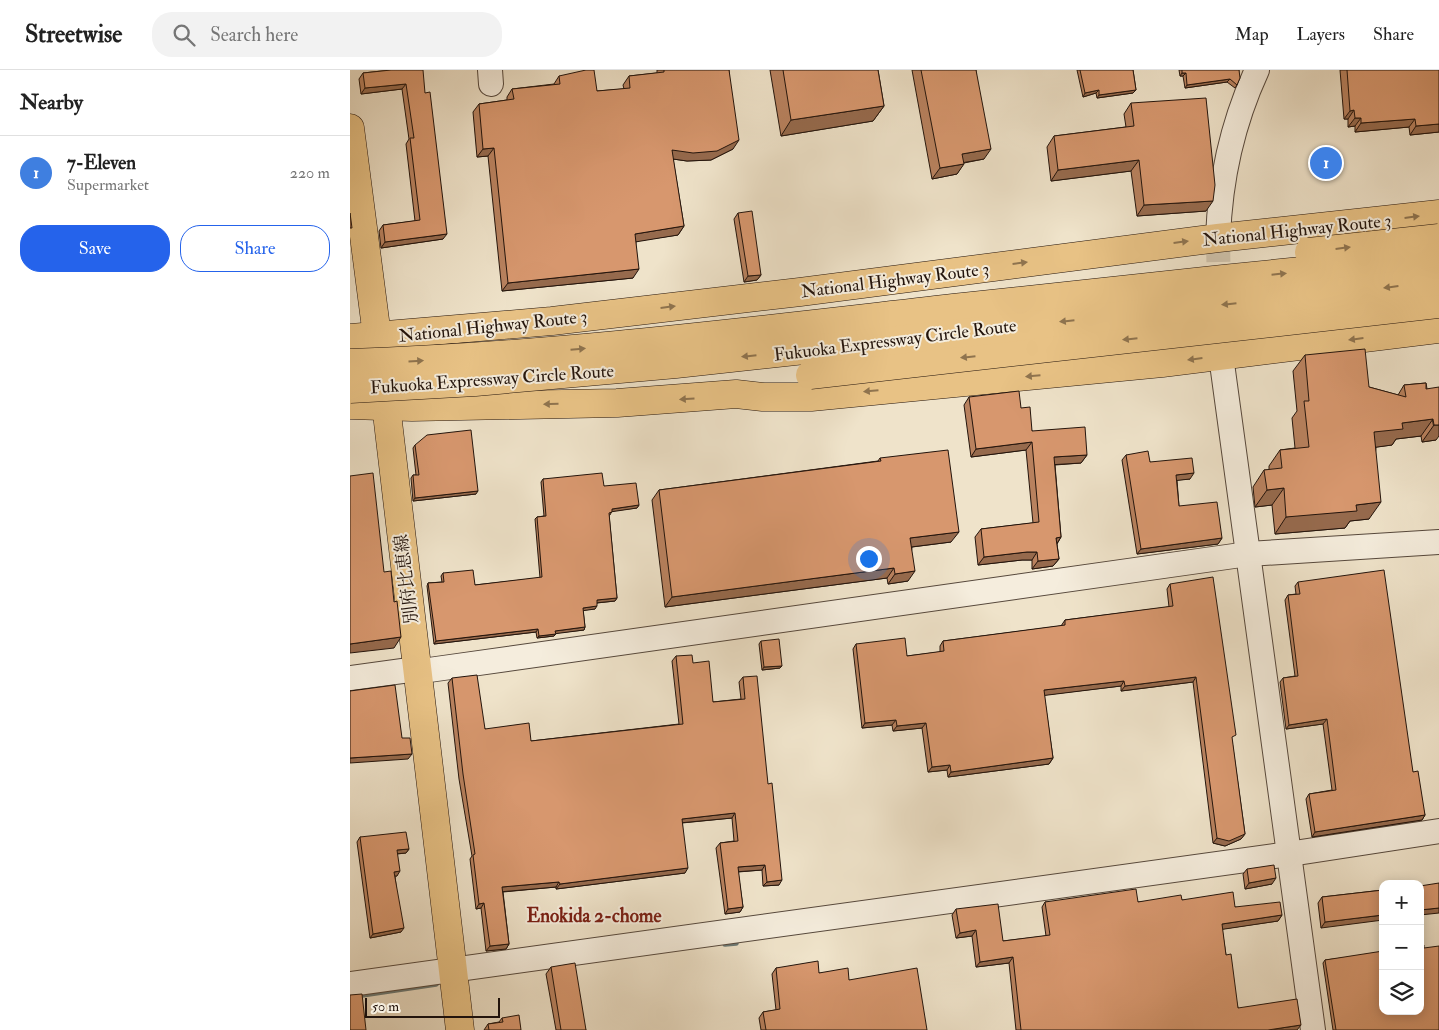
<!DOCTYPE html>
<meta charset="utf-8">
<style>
:root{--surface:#fff;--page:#f2f2f2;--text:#222;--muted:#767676;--line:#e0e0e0;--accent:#2563eb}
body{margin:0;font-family:"IM FELL Double Pica","Noto Serif JP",serif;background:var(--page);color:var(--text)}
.controls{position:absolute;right:15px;bottom:15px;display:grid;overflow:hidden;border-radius:10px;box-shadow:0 2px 12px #0003}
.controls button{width:45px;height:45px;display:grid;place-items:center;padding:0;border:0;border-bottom:1px solid var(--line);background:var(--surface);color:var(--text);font:25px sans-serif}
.scale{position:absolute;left:15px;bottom:12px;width:135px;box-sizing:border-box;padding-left:5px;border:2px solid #23140c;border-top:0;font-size:14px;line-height:18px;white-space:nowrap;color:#23140c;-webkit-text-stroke:4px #f5eddd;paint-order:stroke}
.you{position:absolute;left:518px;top:488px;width:18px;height:18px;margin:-12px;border:4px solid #fff;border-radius:50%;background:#1a73e8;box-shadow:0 0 0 8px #1a73e833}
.badge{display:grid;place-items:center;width:32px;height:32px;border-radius:50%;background:var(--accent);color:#fff;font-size:16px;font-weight:700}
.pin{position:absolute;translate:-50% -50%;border:2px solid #fff;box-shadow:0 1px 5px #0006}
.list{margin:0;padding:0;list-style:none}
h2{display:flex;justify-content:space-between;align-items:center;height:65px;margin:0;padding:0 20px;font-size:21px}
h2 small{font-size:16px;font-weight:400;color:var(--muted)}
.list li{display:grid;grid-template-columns:32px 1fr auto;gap:15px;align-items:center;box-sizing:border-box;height:75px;padding:0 20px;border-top:1px solid var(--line)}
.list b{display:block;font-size:19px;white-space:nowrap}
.list p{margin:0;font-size:16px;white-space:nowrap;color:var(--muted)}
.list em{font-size:16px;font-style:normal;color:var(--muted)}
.actions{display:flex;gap:10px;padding:15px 20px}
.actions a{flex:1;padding:11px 0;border:1px solid var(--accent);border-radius:20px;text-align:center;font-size:18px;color:var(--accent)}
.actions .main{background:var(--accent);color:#fff}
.icon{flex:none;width:28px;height:28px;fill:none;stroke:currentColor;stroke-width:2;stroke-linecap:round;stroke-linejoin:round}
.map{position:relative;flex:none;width:1089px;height:960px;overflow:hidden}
header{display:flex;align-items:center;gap:30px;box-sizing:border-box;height:70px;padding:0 25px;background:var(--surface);border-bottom:1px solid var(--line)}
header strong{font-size:24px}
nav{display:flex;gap:28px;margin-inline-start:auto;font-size:18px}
.search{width:350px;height:45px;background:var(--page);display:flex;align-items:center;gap:12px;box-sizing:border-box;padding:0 18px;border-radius:20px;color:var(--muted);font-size:19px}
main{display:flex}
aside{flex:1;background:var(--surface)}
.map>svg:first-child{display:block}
</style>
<header>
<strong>Streetwise</strong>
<div class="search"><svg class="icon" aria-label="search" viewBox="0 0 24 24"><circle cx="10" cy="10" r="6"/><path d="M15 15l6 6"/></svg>Search here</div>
<nav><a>Map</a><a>Layers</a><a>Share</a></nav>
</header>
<main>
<aside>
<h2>Nearby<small></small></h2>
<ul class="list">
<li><span class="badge" style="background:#3f7fe0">1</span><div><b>7-Eleven</b><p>Supermarket</p></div><em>220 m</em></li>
</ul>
<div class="actions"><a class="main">Save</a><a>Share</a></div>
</aside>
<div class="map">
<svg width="1089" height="960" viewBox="0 0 1089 960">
<rect width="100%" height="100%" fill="#efe3ca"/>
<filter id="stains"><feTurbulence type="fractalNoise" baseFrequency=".004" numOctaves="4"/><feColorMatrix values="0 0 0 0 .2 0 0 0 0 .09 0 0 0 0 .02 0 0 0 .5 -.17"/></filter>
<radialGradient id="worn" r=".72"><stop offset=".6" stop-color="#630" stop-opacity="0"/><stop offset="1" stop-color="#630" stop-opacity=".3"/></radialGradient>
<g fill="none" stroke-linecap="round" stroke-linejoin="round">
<g stroke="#6a7976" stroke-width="5.5">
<polyline points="375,874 386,873"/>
<polyline points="12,925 86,914"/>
</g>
<polyline stroke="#d0c4ae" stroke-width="24" stroke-dasharray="24 12" stroke-linecap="butt" points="868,168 869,227"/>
<g stroke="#56483c" stroke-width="26">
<g id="minor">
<polyline points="140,0 141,14"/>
<path d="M 868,168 C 870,110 883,52 907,0"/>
<polyline points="871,286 963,960"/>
<polyline points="0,608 67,599 79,600 898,484 1089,472"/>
<polyline points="0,914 939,784 1089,761"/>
</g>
</g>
<g stroke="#23140c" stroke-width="29">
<polyline id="major" points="0,58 36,335 110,960"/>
</g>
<g stroke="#23140c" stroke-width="29">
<g id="highway">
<polyline points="0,268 202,251 450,222 868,168 1089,144"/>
<polyline points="0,335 62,337 267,333 386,324 413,327 461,327 812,293 1089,259"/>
</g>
</g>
<use href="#minor" stroke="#f5eddd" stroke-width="24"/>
<use href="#major" stroke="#e8c285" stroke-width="28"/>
<use href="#highway" stroke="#e8c285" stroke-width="28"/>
<g stroke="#23140c" stroke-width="29" stroke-linecap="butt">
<g id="highway-bridge">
<polyline points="959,182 1089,168"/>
<path d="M 0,293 C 206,286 409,260 613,237 C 772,219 930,203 1089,187"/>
<polyline points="460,305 1089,234"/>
<polyline points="0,319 125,312 326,294 1089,211"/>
</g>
</g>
<use href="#highway-bridge" stroke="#e8c285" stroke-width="28"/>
</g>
<g fill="#b9825f" stroke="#23140c">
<polygon points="41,0 75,23 93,169 31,178 29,161 33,155 65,151 56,74 59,69 52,19 11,24 9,9 13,3"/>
<polygon points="307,0 379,0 383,79 361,90 337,91 323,89 334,156 328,165 286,171 283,208 152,221 138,86 127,87 123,42 129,34 157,30 157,27 162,19 204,14 209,6 247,21 274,19 273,15 279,6 307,3"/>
<polygon points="420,0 528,0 534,36 523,51 431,66"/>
<polygon points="562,0 626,0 634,89 614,93 607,104 582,109"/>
<polygon points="727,0 783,0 786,20 783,23 747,28 746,23 733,27"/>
<polygon points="829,0 889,0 887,15 885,18 877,12 835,18 833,6 830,6"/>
<polygon points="990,0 1089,0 1089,62 1060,65 1059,57 1005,62 1005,56 998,57 998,49 994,49"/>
<polygon points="781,33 856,141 787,146 781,101 701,111 697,77 704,66 776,57 774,44"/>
<polygon points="388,143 411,205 407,210 394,212 384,149"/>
<polygon points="955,285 1019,317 1048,325 1054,315 1076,313 1086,370 1072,372 1071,366 1046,369 1042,375 1026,377 1019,449 1000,451 995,458 925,464 922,435 905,437 903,417 914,400 919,400 919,396 930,380 945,378 942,348 947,341 943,301"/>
<polygon points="619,327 671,338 682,361 737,385 731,393 705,395 711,467 707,474 709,489 703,496 682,499 682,490 672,490 628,495 625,467 631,459 683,453 676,380 621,387 614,335"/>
<polygon points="65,375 126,424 63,431 61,408 63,405 66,405 63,378"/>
<polygon points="776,385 800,392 840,409 827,410 829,436 872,468 868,474 787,484 772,390"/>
<polygon points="530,388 601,472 562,477 558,511 538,514 537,508 315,537 302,430 309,420 528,391"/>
<polygon points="193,409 254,416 289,435 287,438 262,441 260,445 259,445 267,528 265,531 247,533 245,539 233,540 235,557 234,560 206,563 204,566 187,568 186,562 84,574 77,516 78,513 92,512 91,506 93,503 125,515 190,508 185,449 187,447 194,446 191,412"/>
<polygon points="948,512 1063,702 1075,745 1072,750 962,767 956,729 959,724 982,720 973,654 936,659 930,612 933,608 945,606 935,530 938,525 946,524 945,516"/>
<polygon points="820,514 882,671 895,764 891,769 875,776 863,773 843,612 771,621 771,616 694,625 703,688 699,694 598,707 597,700 578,702 572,658 543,661 542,655 512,658 503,579 506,574 557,586 590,582 590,576 593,571 711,556 715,550 819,537 817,519"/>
<polygon points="411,571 432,596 430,598 412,600 409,574"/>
<polygon points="326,586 343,593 363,632 391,629 389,612 393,607 429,815 413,816 412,800 388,802 393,837 390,842 375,844 366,778 370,773 384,771 382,748 332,753 335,803 206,819 206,817 153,822 159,874 156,879 136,881 131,838 126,839 120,789 122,786 109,709 98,613 102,608 135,659 181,671 329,654 322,591"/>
<polygon points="10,767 59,779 56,783 47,784 47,806 45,806 51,862 20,868 7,772"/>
<polygon points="897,799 922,814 895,819 893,804"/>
<polygon points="1033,820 971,858 968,833 972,827"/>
<polygon points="832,830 885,837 932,845 928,851 872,859 876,885 888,938 947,960 666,960 659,893 626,897 622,866 606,868 602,845 606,839 653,871 696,866 692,837 695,832 788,832"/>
<polygon points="1074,878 1089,960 983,960 973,893 975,890"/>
<polygon points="201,897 236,960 206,960 196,904"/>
<polygon points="426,898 469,903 499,910 577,960 411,960 409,948 413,942 426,940 422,904"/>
<polygon points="152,948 171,960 134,960 138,954 149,952"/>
</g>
<g fill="#966a4d" stroke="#23140c">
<polygon points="832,3 836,3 833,6 830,6"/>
<polygon points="880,9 877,12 835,18 837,15"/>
<polygon points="56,14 52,19 11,24 15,18"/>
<polygon points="749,20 746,23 733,27 735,23"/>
<polygon points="786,20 783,23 747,28 749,25"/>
<polygon points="534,36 523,51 431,66 441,50"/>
<polygon points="1004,40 998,49 994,49 1000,41"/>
<polygon points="1005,48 1011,48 1005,56 998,57"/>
<polygon points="1065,49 1059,57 1005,62 1011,53"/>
<polygon points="1089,54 1089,62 1060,65 1066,56"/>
<polygon points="389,70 383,79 361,90 337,91 316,88 322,80"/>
<polygon points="144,78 138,86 127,87 133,79"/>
<polygon points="641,79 634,89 605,94 612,84"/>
<polygon points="789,90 781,101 701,111 708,100"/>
<polygon points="614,94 607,104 582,109 590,98"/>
<polygon points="863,131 856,141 787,146 794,135"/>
<polygon points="334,156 328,165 279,173 285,164"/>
<polygon points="97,164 93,169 31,178 35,172"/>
<polygon points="289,199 283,208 152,221 158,213"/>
<polygon points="411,205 407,210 394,212 398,206"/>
<polygon points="1083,349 1071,366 1046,369 1042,375 1013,379 1024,362 1052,353"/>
<polygon points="1084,355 1089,355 1089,366 1086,370 1072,372"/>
<polygon points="682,372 676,380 621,387 626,379"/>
<polygon points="737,385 731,393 698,395 704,387"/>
<polygon points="844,403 840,409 822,411 826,405"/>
<polygon points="934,418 922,435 905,437 917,420"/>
<polygon points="128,421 126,424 63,431 65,428"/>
<polygon points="1031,432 1019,449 1000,451 995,458 925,464 936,447 1006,435"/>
<polygon points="289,435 287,438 260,442 262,439"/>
<polygon points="609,462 601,472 553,478 560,468"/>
<polygon points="711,467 706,475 706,468"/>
<polygon points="872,468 868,474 787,484 791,479"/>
<polygon points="677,482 687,482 682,490 672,490 628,495 634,487"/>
<polygon points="709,489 703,496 682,499 688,491"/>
<polygon points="544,498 537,508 315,537 322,527"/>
<polygon points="565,501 558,511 538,514 545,504"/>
<polygon points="267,528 265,531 245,533 247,530"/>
<polygon points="247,536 245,539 231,541 233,538"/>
<polygon points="235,557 234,560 203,564 205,561"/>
<polygon points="188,559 186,562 84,574 86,571"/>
<polygon points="206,564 204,566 187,568 189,566"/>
<polygon points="51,567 44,578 0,583 0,574"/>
<polygon points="432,596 430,598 412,600 414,597"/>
<polygon points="846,607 843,612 771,621 775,616"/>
<polygon points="774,611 771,616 690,626 694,620"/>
<polygon points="977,649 973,654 936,659 939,655"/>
<polygon points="546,650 542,655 512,658 515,653"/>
<polygon points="576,653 572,658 543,661 547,656"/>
<polygon points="62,684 58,689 0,693 0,688"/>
<polygon points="703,688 699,694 598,707 601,702"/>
<polygon points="600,695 597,700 578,702 582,697"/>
<polygon points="385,743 382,748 329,753 332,749"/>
<polygon points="1075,745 1072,750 962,767 965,762"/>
<polygon points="895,764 891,769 875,776 863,773 867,768"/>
<polygon points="59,779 56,783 44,784 47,780"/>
<polygon points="415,795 412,800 384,802 388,797"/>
<polygon points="338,798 335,803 206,819 210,814"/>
<polygon points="50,801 47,806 41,806 44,802"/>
<polygon points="926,808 922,814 895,819 899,813"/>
<polygon points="432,810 429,815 413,816 417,812"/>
<polygon points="209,812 206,817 149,822 152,817"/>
<polygon points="134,833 131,838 126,839 129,834"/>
<polygon points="393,837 390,842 375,844 378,839"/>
<polygon points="1089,838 1089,843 1070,845 1070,840"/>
<polygon points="932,845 928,851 868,860 872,854"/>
<polygon points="1033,845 1033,850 971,858 975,852"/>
<polygon points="54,858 51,862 20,868 23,864"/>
<polygon points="626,860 622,866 606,868 610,863"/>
<polygon points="159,874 156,879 136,881 140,876"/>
<polygon points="663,887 659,893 626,897 630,892"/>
<polygon points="951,955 947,960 918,960"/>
</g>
<g fill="#d7976e" stroke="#23140c">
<polygon points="41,0 73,0 75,23 80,22 97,164 35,172 33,155 70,150 60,68 64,68 56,14 15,18 13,3"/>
<polygon points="236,0 244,0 247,21 280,18 279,6 314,2 314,0 379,0 389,70 367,81 343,83 322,80 334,156 285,164 289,199 158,213 144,78 133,79 129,34 164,29 162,19 210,14 209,6"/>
<polygon points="433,0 528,0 534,36 441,50"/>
<polygon points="571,0 626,0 641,79 612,84 614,94 590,98"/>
<polygon points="730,0 783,0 786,20 749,25 749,20 735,23"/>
<polygon points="832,0 889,0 890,8 887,15 880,9 837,15 836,3 832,3"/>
<polygon points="997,0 1089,0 1089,54 1066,56 1065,49 1011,53 1011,48 1005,48 1004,40 1000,41"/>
<polygon points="856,28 865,115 863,131 794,135 789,90 708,100 704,66 784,56 781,33"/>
<polygon points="402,141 411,205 398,206 388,143"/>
<polygon points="0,143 2,158 0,158"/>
<polygon points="1015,279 1019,317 1056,327 1054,315 1076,313 1076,319 1089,317 1089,355 1084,355 1083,349 1052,353 1053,359 1024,362 1031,432 1006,435 1007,441 936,447 934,418 917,420 914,400 932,398 930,380 959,377 954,331 959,331 955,285"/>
<polygon points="669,321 671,338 680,337 682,361 735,357 737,385 704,387 711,467 706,468 709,489 688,491 687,482 677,482 634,487 631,459 689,452 682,372 626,379 619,327"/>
<polygon points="121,360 128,421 65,428 63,405 69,405 65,375 77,365"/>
<polygon points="598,380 609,462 560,468 565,501 545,504 544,498 322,527 309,420 531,391 530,388"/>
<polygon points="798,381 800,392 842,388 844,403 826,405 829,436 867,432 872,468 791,479 776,385"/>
<polygon points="23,403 34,502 41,501 44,532 47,531 51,567 0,574 0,406"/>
<polygon points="252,403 254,416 286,413 289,435 262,439 262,442 259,443 267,528 247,530 247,536 233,538 235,557 205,561 206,564 189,566 188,559 86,571 78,513 94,512 93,503 123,500 125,515 192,507 187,447 196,446 193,409"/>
<polygon points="1034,500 1063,702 1068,701 1075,745 965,762 959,724 986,720 977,649 939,655 933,608 948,606 938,525 950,524 948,512"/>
<polygon points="863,507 886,665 882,667 895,764 879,771 867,768 846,607 775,616 774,611 694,620 703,688 601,702 600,695 582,697 576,653 547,656 546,650 515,653 506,574 555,568 557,586 594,581 593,571 715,555 715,550 823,536 820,514"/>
<polygon points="429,569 432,596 414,597 411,571"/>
<polygon points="342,585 343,593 359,591 363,632 395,629 393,607 407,606 418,714 422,713 432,810 417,812 415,795 388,797 393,837 378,839 370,773 388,771 385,743 332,749 338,798 210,814 209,812 152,817 159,874 140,876 134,833 129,834 123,785 125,784 113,704 102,608 127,605 135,659 179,653 181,671 333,654 326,586"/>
<polygon points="45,615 52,668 60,668 62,684 0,688 0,621"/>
<polygon points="56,762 59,779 47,780 50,801 44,802 54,858 23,864 10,767"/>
<polygon points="924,795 926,808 899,813 897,799"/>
<polygon points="1089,813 1089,838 1070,840 1070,816"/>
<polygon points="786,819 788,832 831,825 832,830 883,822 885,837 930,832 932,845 872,854 876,885 881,884 888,938 947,929 951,955 918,960 671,960 663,887 630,892 626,860 610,863 606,839 648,834 653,871 700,865 695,832"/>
<polygon points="1033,820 1033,845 975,852 972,827"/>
<polygon points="1074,875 1074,878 1089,876 1089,960 986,960 975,890 1033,881 1033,941 1070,941 1070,876"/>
<polygon points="468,891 469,903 498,898 499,910 567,898 577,960 416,960 413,942 430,939 426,898"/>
<polygon points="225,893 236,960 211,960 201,897"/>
<polygon points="12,924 16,960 0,960 0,925"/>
<polygon points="169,945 171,960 139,960 138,954 153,952 152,948"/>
</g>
<defs><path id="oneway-solid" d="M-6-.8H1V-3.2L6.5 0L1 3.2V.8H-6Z" transform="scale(1.25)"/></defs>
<g fill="#8f744f">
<use href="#oneway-solid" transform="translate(1062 147) rotate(-7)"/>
<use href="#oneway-solid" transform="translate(831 172) rotate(-7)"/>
<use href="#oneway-solid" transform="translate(993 178) rotate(-7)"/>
<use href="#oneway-solid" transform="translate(670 193) rotate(-7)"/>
<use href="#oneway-solid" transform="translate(929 204) rotate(-6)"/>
<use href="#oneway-solid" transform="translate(1041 217) rotate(173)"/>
<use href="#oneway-solid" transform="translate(879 234) rotate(174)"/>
<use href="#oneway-solid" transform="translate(318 237) rotate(-7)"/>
<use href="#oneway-solid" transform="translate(717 251) rotate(174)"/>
<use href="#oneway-solid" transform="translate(780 269) rotate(174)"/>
<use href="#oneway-solid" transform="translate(1006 269) rotate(173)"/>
<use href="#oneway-solid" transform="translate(228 279) rotate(-5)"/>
<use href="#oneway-solid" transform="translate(399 286) rotate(174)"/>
<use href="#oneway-solid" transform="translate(618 287) rotate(174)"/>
<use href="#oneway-solid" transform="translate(845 289) rotate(173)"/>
<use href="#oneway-solid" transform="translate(66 291) rotate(-3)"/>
<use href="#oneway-solid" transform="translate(683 306) rotate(175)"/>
<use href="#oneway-solid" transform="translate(521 321) rotate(175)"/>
<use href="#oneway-solid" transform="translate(337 329) rotate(177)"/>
<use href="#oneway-solid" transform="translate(201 334) rotate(179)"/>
</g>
<g text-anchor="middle" stroke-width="4" stroke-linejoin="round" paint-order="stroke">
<g font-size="18" fill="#23140c" stroke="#f5eddd">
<text transform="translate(947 160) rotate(-6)" y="6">National Highway Route 3</text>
<text transform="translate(545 210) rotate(-7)" y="6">National Highway Route 3</text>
<text transform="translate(143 256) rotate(-6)" y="6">National Highway Route 3</text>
<text transform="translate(545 270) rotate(-7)" y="6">Fukuoka Expressway Circle Route</text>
<text transform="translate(142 309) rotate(-4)" y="6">Fukuoka Expressway Circle Route</text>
<text transform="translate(56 509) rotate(-97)" y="6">別府比恵線</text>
</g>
<g font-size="19" font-weight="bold" fill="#7a1f14" stroke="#f5eddd">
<text x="244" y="852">Enokida 2-chome</text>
</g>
</g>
<rect width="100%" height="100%" filter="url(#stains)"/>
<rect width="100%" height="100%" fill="url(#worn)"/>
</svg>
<div class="controls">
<button>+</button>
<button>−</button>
<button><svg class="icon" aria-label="layers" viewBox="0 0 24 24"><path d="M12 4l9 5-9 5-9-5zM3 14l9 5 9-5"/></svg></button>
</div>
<div class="scale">50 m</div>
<div class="you"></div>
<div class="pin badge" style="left:976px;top:93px;background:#3f7fe0">1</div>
</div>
</main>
